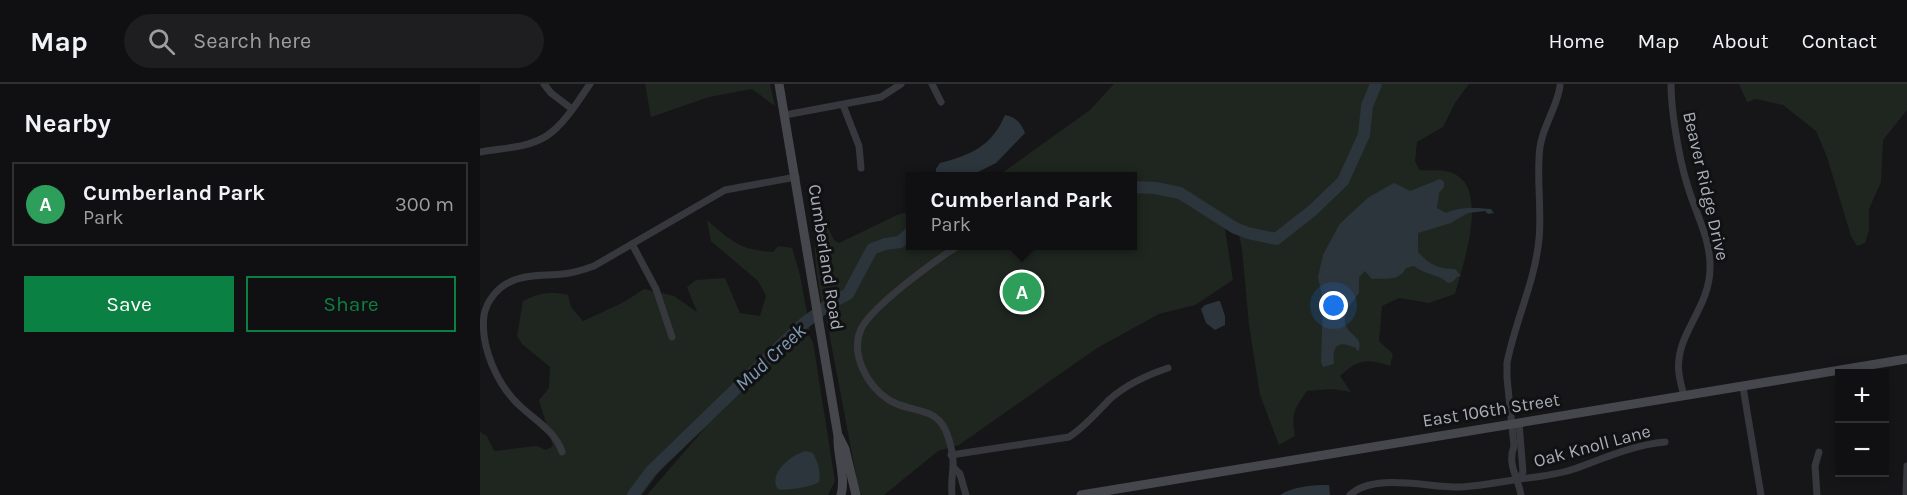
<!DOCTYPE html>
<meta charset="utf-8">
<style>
:root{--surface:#101012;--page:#1e1e20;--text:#f1f3f6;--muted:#9c9d9f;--line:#303032;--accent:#0b8043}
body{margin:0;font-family:Karla,sans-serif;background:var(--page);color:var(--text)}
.controls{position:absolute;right:18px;bottom:18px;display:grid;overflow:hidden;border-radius:0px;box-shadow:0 3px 15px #0003}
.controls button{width:54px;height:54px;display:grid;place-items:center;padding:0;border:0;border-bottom:2px solid var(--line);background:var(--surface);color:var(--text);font:30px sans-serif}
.you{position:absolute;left:854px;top:222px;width:21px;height:21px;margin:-15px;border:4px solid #fff;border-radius:50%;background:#1a73e8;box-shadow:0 0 0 9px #1a73e833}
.badge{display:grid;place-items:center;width:39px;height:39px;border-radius:50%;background:var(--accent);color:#fff;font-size:20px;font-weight:700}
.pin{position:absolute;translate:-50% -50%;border:3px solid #fff;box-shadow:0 2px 6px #0006}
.popup{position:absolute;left:426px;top:88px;width:231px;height:78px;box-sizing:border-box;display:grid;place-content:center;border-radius:0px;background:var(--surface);filter:drop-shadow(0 2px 4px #0005);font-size:20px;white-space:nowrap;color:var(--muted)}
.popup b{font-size:22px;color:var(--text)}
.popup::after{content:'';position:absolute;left:50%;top:100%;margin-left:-12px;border:12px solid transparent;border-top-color:var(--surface)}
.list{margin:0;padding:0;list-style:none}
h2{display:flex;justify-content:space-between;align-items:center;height:78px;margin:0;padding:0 24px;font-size:26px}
h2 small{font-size:20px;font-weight:400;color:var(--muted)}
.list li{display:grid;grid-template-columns:39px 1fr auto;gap:18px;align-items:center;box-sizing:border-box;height:84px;margin:0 12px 12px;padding:0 12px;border:2px solid var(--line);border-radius:0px}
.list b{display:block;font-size:22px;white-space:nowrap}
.list p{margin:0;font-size:20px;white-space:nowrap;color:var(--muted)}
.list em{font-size:20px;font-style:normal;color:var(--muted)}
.actions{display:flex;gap:12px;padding:18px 24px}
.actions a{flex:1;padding:14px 0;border:2px solid var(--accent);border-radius:0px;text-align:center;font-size:21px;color:var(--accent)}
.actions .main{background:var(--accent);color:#fff}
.icon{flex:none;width:33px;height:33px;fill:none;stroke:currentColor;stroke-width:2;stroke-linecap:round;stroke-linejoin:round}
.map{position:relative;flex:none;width:1427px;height:411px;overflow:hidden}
header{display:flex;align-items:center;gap:36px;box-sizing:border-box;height:84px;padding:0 30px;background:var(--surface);border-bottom:2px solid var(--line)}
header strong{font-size:28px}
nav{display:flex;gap:33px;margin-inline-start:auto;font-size:21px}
.search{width:420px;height:54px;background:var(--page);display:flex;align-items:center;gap:15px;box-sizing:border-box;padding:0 21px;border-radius:33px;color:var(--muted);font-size:22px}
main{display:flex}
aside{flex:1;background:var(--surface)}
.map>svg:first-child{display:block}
</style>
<header>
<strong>Map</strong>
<div class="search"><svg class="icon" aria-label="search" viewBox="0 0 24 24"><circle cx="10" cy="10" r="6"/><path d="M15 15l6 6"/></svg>Search here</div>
<nav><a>Home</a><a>Map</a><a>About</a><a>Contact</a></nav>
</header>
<main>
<aside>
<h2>Nearby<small></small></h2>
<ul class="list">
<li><span class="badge" style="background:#2e9e5b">A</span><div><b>Cumberland Park</b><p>Park</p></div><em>300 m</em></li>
</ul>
<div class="actions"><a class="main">Save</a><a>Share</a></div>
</aside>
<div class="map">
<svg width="1427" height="411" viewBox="0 0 1427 411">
<rect width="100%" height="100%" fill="#161618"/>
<g fill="#1e261f">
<polygon points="165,0 290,0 295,22 272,5 229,13 171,33"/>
<path d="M 634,0 L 989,0 L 975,19 L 963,43 L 937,58 L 935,77 L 939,86 C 949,87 963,85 972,89 C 1011,103 982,183 975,210 L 949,219 L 919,214 L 902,222 L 899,257 L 913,270 L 910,282 C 887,274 878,275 860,292 L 871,308 L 852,305 L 827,307 C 814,325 811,330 815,352 L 799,361 L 780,311 L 769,241 L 762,165 L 757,142 L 744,139 L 753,196 L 715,221 L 679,230 L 617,264 L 479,361 L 458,367 L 404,411 L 382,411 L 379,407 L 344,222 L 342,223 L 336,183 L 333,134 L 343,134 L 354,156 L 359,159 L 417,131 L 431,127 L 431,162 L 653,162 L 653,92 L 518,92 L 610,26 Z"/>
<polygon points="1259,0 1427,0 1427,26 1403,56 1401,98 1389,125 1389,146 1385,159 1377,162 1371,152 1347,73 1336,47 1303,21 1276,15 1267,18"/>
<path d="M 227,136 C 251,157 260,166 293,168 L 298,162 L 312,164 L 320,191 L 330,245 L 327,248 L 333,258 L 355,397 L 348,411 L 167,411 L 225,344 L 182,384 L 162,411 L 0,411 L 0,348 L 7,352 L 14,367 L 57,362 L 66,366 L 73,362 L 59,316 L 69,304 L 70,283 L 42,260 L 37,252 L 43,217 C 59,209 70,207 88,211 L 91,223 L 103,237 L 144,218 L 164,205 L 194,212 L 217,228 L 207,203 L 216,196 L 245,194 L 260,229 L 280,232 L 286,212 L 278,197 L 231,157 Z"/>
</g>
<g fill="#2c353c">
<path d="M 525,31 C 536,33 541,39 545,49 L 516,79 L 498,88 L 488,92 L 456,92 L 456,85 L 460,79 C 491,71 512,62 525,31 Z"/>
<path d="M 960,95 L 964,98 L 964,103 L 959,109 L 957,124 L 966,129 C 980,122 997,124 1011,125 L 1014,129 L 1008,130 L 1005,127 L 988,129 L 971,139 L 938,149 L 938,168 C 950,181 958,185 975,185 L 981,192 L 977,193 L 972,198 L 968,199 C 958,190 945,191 934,182 L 926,184 C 919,198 906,194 892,195 L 885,187 L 879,193 L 879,209 L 865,228 C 865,233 864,240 867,244 C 873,253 882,254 879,266 L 877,267 L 876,264 C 858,256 852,260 854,280 L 843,283 L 841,278 L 843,217 L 838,193 L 843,171 L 859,141 L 868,132 L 889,113 L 914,99 L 930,107 Z"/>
<polygon points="738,217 740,217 745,232 745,241 735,246 726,239 721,225 725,221"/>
<path d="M 326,367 L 333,369 C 338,378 341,388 339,398 C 332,403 306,407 298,405 C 287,390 312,370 326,367 Z"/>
<path d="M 849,401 L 850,411 L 800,411 C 813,402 834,401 849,401 Z"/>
</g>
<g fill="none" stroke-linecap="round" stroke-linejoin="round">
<g stroke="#2c353c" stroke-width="12">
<polyline points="653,103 675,104 700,109 755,144 768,149 796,155 833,126 863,97 884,51 887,22 896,0"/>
<polyline points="153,411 171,387 323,240 351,219 368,210 392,165 405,160 420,158 431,148"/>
</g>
<g stroke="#37383d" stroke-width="7">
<polyline points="64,0 71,9 92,25"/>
<polyline points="452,0 461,18"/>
<path d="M 1191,0 C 1191,27 1199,74 1207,100 C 1215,128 1231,155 1230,184 C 1230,220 1202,245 1199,275 C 1197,288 1201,300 1204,312"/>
<polyline points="363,21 379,62 381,84"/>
<polyline points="305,31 401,13 421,0"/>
<path d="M 0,68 C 22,64 49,64 68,51 C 85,39 98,17 110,0"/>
<polyline points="152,160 176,205 192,253"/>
<polyline points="1263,303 1281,411"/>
<path d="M 82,368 C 76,348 55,336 40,322 C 17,301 0,262 4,231 C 7,216 18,203 32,197 C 47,190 67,192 83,190 C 93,189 103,186 114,182 L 245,106 L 316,93"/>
<path d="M 471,371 L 589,353 C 605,343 617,328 630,315 C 647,300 667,291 688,284"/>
<polyline points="473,383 480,390 486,411"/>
<polyline points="1038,396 1043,388 1039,339"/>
<path d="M 472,411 C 471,401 472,394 473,384 C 474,372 469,350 462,340 C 450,323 425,327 409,316 C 387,302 370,270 381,245 C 392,222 456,176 478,162"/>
<path d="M 870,411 C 894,388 949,404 981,403 C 1001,402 1020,398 1040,395 C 1058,393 1076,391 1094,385 C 1125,374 1152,361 1185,358"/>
<path d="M 1041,411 C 1038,393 1027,381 1034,362 L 1027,294 L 1027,279 C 1035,237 1055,198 1059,155 C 1062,125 1056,91 1060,63 C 1063,41 1077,24 1080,2"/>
<polyline points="1337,411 1335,382 1339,368"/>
<polyline points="1426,411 1427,382"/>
</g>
<g stroke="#45474d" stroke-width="9">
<path d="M 299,0 L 358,352 C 357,371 366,393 361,411"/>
<polyline points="359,353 365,365 376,411"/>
<polyline points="601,411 1427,275"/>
</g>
</g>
<g text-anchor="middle" stroke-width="6" stroke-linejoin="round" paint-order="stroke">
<g font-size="18" fill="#a8adb8" stroke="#111113">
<text transform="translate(1226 102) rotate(77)" y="6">Beaver Ridge Drive</text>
<text transform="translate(346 173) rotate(81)" y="6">Cumberland Road</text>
<text transform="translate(1011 326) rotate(-9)" y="6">East 106th Street</text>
<text transform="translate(1112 362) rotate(-15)" y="6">Oak Knoll Lane</text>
</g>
<g font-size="20" font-style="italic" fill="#7f9bb3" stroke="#111113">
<text transform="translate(290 273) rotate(-43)" y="7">Mud Creek</text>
</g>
</g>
</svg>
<div class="controls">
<button>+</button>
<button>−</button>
</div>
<div class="you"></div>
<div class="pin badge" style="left:542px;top:208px;background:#2e9e5b">A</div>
<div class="popup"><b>Cumberland Park</b>Park</div>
</div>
</main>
